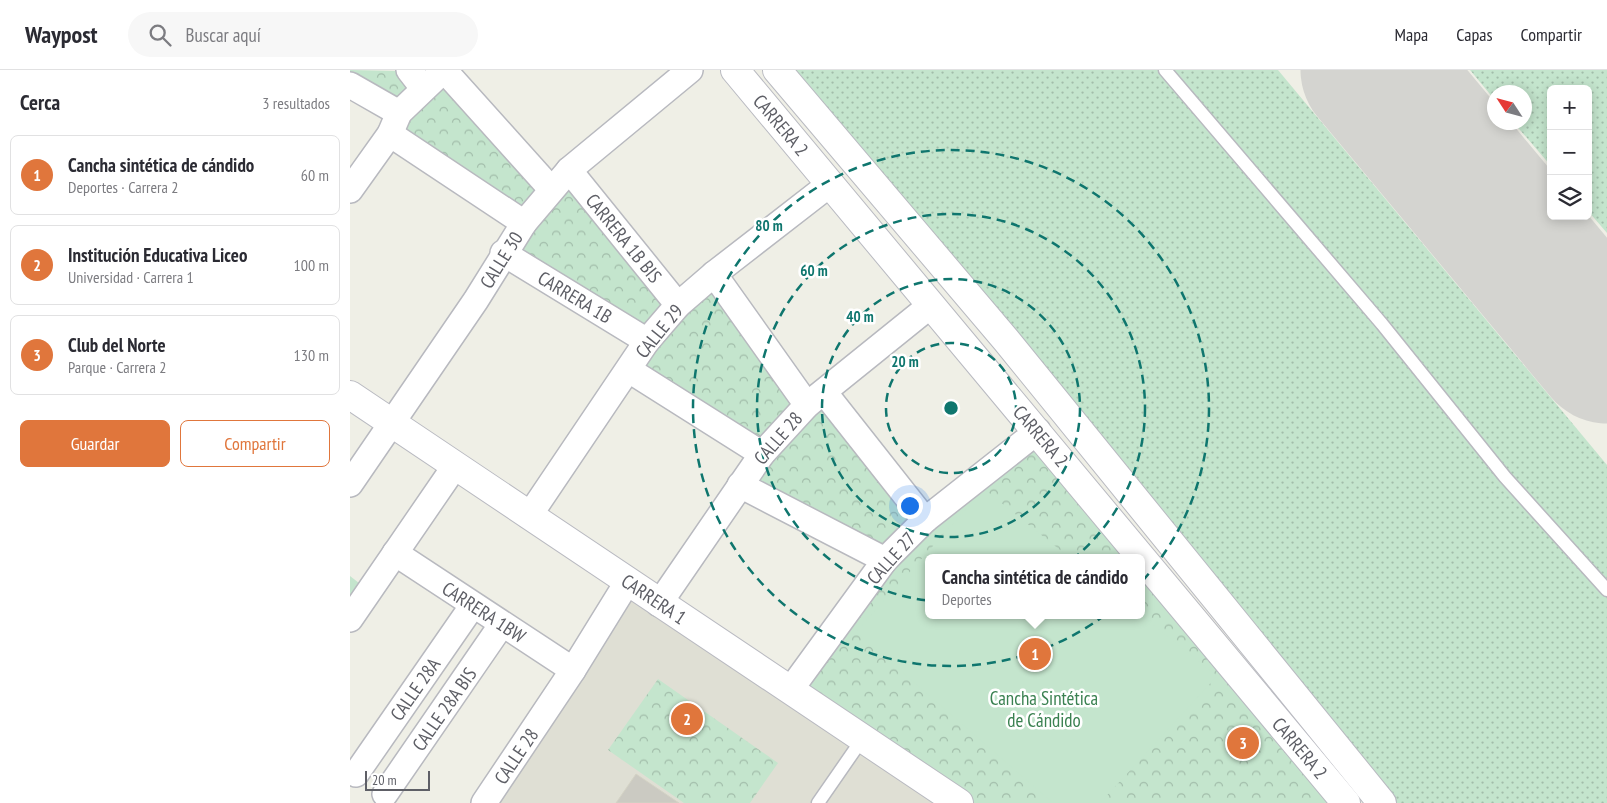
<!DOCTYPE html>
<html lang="es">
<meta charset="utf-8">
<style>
:root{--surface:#fff;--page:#f7f7f7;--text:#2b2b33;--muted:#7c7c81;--line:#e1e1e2;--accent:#e0763c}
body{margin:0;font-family:"PT Sans Narrow",sans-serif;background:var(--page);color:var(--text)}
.controls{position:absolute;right:15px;top:15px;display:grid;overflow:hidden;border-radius:8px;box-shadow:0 2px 12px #0003}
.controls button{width:45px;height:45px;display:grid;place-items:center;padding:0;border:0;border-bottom:1px solid var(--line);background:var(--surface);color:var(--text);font:25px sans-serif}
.compass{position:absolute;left:1137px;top:15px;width:45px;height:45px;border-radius:50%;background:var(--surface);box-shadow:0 2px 12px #0003;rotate:306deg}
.scale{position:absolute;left:15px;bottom:12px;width:65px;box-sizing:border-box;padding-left:5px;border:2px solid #5e5f66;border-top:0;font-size:14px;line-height:18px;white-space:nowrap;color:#5e5f66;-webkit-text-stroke:4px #fff;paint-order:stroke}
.you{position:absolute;left:559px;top:435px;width:18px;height:18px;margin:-12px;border:4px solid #fff;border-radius:50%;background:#1a73e8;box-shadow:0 0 0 8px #1a73e833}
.badge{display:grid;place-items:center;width:32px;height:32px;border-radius:50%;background:var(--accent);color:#fff;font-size:16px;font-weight:700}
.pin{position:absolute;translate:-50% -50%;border:2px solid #fff;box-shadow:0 1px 5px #0006}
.popup{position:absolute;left:575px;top:484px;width:220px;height:65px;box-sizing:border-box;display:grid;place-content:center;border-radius:8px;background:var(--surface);filter:drop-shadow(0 1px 4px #0005);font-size:16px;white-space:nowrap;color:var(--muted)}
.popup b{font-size:19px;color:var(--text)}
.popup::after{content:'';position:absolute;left:50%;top:100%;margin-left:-10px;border:10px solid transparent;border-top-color:var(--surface)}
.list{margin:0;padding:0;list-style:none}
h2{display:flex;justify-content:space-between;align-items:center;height:65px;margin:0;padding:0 20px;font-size:21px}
h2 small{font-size:16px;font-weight:400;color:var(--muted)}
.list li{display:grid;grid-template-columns:32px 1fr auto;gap:15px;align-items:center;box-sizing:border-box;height:80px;margin:0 10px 10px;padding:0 10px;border:1px solid var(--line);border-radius:8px}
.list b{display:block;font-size:19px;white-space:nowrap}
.list p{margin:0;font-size:16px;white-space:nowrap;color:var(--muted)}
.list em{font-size:16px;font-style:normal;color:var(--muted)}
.actions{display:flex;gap:10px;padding:15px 20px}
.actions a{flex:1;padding:11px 0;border:1px solid var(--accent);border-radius:8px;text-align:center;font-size:18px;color:var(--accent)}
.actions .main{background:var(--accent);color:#fff}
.icon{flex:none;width:28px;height:28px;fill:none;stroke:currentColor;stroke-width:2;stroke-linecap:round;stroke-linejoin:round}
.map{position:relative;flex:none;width:1257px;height:733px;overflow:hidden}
header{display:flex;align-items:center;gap:30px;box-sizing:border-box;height:70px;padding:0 25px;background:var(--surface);border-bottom:1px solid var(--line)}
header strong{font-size:24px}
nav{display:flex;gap:28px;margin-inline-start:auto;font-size:18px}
.search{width:350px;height:45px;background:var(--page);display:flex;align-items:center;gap:12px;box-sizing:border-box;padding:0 18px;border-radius:28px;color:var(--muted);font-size:19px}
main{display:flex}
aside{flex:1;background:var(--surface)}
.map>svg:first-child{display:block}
</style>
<header>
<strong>Waypost</strong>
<div class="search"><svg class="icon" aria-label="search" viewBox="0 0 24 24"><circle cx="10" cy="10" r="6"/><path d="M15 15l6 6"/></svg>Buscar aquí</div>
<nav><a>Mapa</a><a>Capas</a><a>Compartir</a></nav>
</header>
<main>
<aside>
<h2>Cerca<small>3 resultados</small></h2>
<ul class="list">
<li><span class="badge">1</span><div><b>Cancha sintética de cándido</b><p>Deportes · Carrera 2</p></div><em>60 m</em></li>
<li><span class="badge">2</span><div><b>Institución Educativa Liceo</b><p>Universidad · Carrera 1</p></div><em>100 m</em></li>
<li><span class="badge">3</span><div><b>Club del Norte</b><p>Parque · Carrera 2</p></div><em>130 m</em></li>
</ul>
<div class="actions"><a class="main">Guardar</a><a>Compartir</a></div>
</aside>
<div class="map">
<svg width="1257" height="733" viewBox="0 0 1257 733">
<defs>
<pattern id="grass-dots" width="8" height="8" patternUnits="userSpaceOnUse" patternTransform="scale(1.25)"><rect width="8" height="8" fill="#c4e5cd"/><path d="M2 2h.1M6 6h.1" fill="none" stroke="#a2bdaa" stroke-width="1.8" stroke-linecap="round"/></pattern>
<pattern id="park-crowns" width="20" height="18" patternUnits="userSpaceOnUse" patternTransform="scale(1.25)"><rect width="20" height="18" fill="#c4e5cd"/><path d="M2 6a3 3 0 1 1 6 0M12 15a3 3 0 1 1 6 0" fill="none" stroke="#a2bdaa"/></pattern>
</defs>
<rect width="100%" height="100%" fill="#efefe6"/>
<polygon fill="#dfdfd4" points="281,515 604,733 135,733"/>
<g fill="url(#grass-dots)">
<polygon points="427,0 928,0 1257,395 1257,733 1032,733"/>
<polygon points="1120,0 1257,0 1257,163 1238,141 1238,19 1201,19 1201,96 1164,53 1174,52 1174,22 1144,22 1144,29"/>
</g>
<g fill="url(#park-crowns)" fill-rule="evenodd">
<path d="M 0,0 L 92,2 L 200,119 L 219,101 L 328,235 L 363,205 L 458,336 L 472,324 L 575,454 L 684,359 L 1001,733 L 607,733 L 445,621 L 538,487 L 392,415 L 414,384 L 280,299 L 297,271 L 154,183 L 175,154 L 40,63 L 50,43 L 0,13 ZM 579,488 L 791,488 L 791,545 L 579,545 Z"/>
<polygon points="0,506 18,520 0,546"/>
<polygon points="308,609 428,693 400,733 334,733 258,680"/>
</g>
<polygon fill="#c4e5cd" points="634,419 720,488 579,488 579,545 791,545 867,606 750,733 703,733 506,562"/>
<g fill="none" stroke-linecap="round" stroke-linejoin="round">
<polyline stroke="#d4d4d0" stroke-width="145" points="1023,0 1257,281"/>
</g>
<polygon fill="#cbcac2" stroke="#d4d3c5" points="286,704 329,733 266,733"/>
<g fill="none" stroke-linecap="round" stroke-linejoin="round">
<g stroke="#b8b9bf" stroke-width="15">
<g id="service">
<polyline points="815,0 1032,254 1155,407 1257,520"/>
<polyline points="468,733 513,668"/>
</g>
</g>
<g stroke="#b8b9bf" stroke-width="28">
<g id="minor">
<polyline points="59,0 73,18"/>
<polyline points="94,0 201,119"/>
<polyline points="0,15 49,43"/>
<polyline points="40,64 174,153"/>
<polyline points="219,100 328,235"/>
<polyline points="0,120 40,64 49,43 94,0"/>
<polyline points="153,183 297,271"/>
<polyline points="364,204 457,335"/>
<polyline points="279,300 412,384"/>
<polyline points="474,322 575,450"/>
<polyline points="0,414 126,230 174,153 219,100 340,0"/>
<polyline points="390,415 535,490"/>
<polyline points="179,446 297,271 328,235 364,204 480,114"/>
<polyline points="45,483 223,600"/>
<polyline points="309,534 412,384 457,335 581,235"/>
<polyline points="0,549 105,396"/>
<polyline points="441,619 535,490 575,450 688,361"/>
<polyline points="6,704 123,535"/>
<polyline points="35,724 152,554"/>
<polyline points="134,733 223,600 278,511"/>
</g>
</g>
<g stroke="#b9bac1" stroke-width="30">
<g id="secondary">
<polyline points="385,0 996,733"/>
<polyline points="427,0 656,270 1032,733"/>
<polyline points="0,325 609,733"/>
</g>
</g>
<use href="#service" stroke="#fff" stroke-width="12"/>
<use href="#minor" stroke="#fff" stroke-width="25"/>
<use href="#secondary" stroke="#fff" stroke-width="28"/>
</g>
<g fill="none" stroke="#0f766e" stroke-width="2.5" stroke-dasharray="9 6">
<circle cx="601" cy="338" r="65"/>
<circle cx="601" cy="338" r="129"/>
<circle cx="601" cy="338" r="194"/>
<circle cx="601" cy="338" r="258"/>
</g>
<g text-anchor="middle" stroke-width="5" stroke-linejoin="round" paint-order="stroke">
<g font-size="19" fill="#5e5f66" stroke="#fff">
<text transform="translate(431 55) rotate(50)" y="7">CARRERA 2</text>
<text transform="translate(274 168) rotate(51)" y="7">CARRERA 1B BIS</text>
<text transform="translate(151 190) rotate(-58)" y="7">CALLE 30</text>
<text transform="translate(225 227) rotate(31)" y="7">CARRERA 1B</text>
<text transform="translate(309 261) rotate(-51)" y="7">CALLE 29</text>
<text transform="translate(691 366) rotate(50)" y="7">CARRERA 2</text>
<text transform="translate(428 368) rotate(-49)" y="7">CALLE 28</text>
<text transform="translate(541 488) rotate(-48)" y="7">CALLE 27</text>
<text transform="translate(304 529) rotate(34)" y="7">CARRERA 1</text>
<text transform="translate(134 542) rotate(33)" y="7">CARRERA 1BW</text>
<text transform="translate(65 619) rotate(-55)" y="7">CALLE 28A</text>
<text transform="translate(94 639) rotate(-55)" y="7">CALLE 28A BIS</text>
<text transform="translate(950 678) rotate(50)" y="7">CARRERA 2</text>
<text transform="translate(166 686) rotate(-56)" y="7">CALLE 28</text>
</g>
<g font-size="19" fill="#3a8151" stroke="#fff">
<text x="694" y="635">Cancha Sintética<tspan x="694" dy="22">de Cándido</tspan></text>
</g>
</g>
<circle cx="601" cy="338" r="8" fill="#0f766e" stroke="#fff" stroke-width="2.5"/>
<g font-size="15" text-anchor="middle" font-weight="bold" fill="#0f766e" stroke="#fff" stroke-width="5" stroke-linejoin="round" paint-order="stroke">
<text x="419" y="161">80 m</text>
<text x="464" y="206">60 m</text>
<text x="510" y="252">40 m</text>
<text x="555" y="297">20 m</text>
</g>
</svg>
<div class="controls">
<button>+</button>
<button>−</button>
<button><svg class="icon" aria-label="layers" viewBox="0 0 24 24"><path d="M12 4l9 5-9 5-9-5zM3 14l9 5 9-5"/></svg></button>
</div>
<svg class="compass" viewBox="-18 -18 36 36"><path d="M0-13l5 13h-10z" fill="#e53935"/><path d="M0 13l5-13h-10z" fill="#7c7c81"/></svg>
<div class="scale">20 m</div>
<div class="you"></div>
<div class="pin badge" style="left:685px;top:584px">1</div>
<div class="popup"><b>Cancha sintética de cándido</b>Deportes</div>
<div class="pin badge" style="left:337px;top:649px">2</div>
<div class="pin badge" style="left:893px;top:673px">3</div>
</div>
</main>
